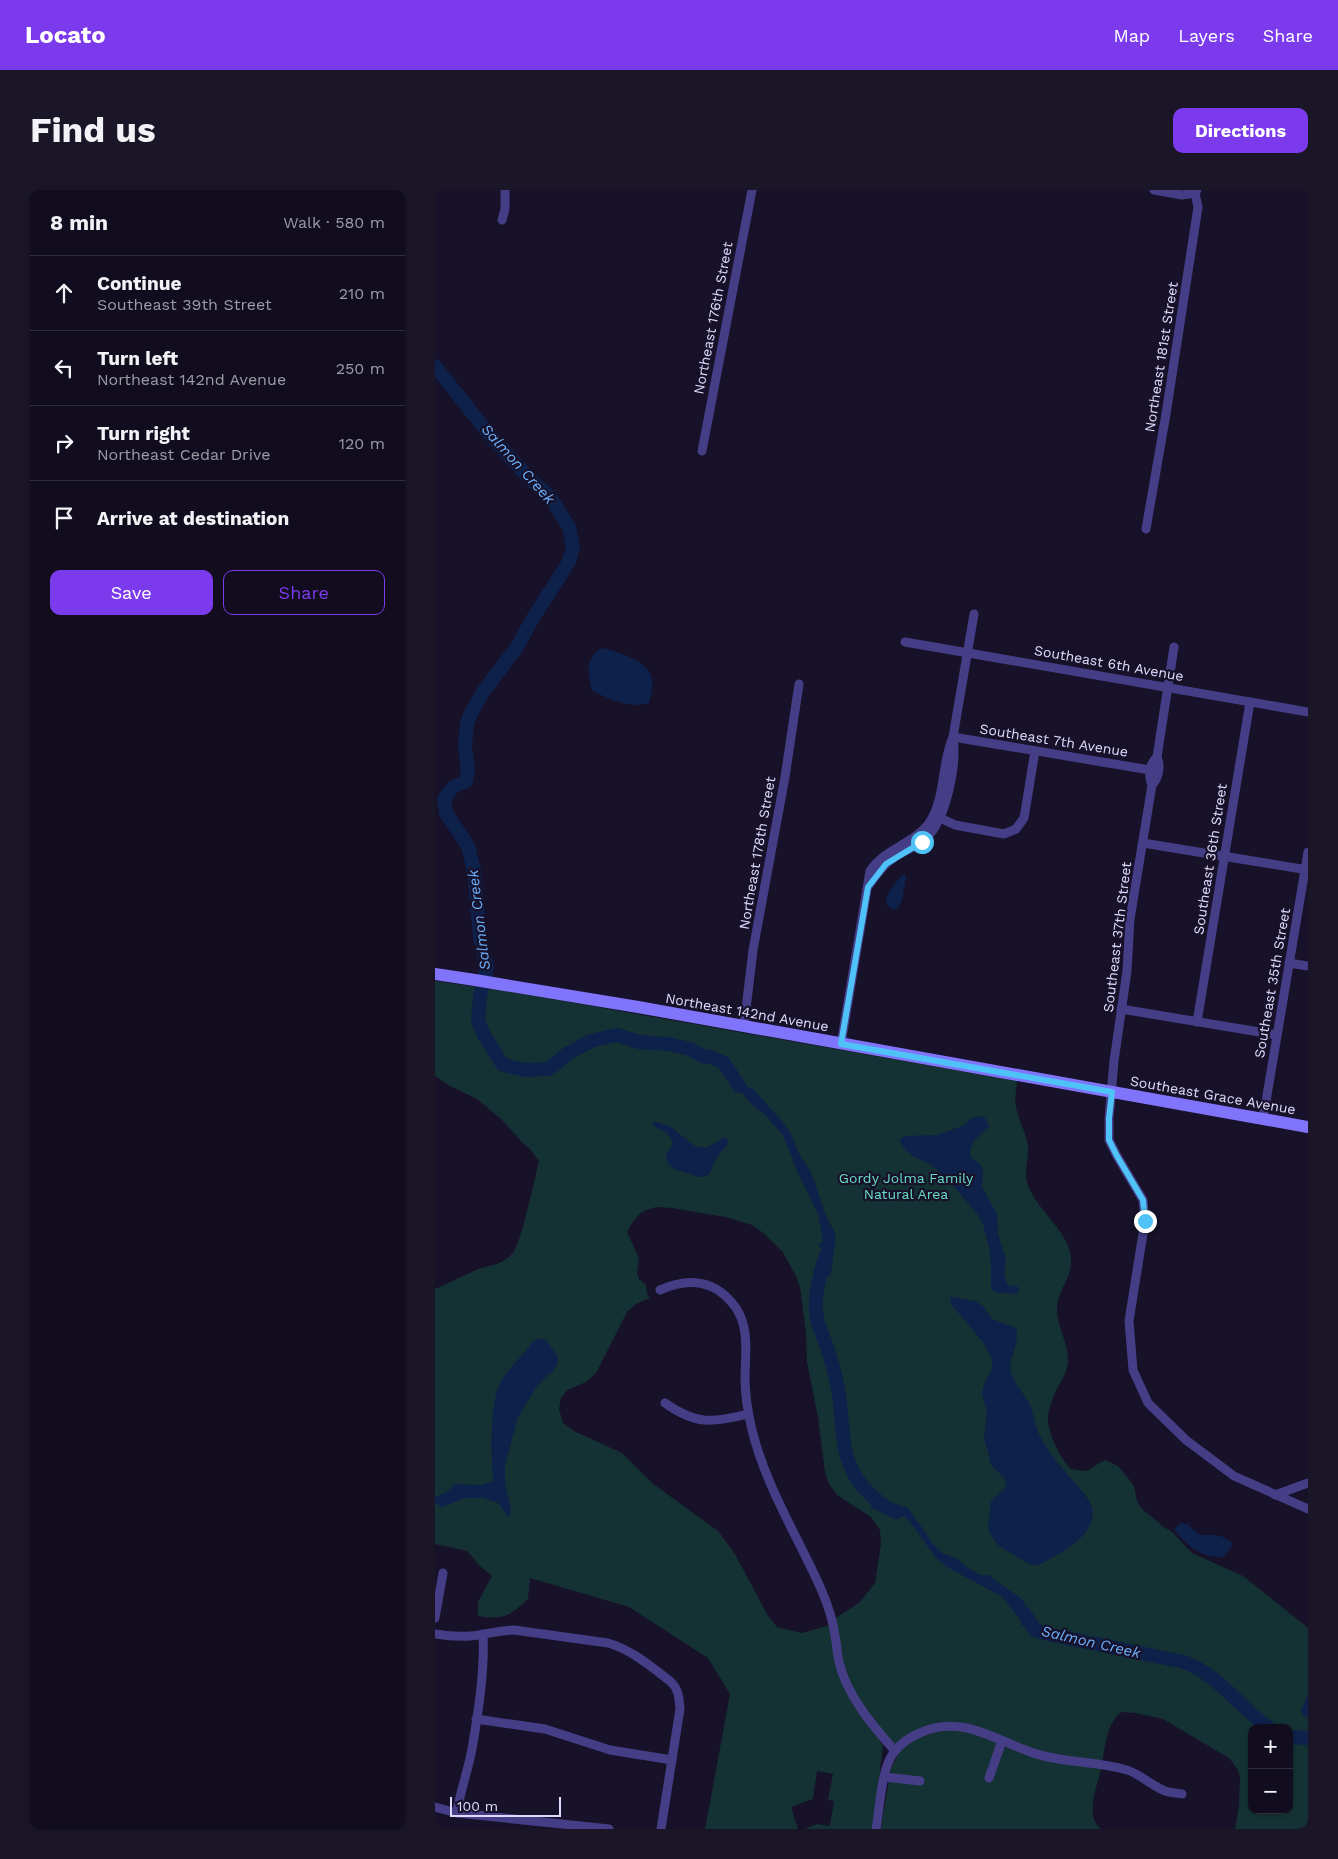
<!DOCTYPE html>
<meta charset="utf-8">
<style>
:root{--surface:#110d1f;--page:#1a1628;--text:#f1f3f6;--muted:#9c9ca4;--line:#302d3d;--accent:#7c3aed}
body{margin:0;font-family:"Work Sans",sans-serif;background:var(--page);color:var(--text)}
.controls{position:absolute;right:15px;bottom:15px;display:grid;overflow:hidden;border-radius:10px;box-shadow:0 1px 4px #0004}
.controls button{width:45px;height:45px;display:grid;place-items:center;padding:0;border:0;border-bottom:1px solid var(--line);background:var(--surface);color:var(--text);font:25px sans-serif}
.scale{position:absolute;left:15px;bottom:12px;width:111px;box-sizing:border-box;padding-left:5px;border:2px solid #e0dafe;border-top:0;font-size:14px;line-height:18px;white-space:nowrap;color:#e0dafe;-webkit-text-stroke:4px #171129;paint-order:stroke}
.stop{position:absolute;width:15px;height:15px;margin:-11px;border:4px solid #4fc3f7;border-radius:50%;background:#fff}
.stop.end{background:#4fc3f7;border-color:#fff;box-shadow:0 1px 5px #0008}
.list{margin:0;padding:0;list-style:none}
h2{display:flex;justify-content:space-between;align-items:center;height:65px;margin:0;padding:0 20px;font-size:21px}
h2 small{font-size:16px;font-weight:400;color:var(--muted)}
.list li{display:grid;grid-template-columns:32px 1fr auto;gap:15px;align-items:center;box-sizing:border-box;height:75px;padding:0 20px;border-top:1px solid var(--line)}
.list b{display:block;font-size:19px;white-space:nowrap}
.list p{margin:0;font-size:16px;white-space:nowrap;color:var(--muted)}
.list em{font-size:16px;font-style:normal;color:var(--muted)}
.actions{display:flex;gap:10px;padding:15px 20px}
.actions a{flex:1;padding:11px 0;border:1px solid var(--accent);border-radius:10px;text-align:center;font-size:18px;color:var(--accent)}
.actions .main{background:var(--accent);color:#fff}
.icon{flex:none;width:28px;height:28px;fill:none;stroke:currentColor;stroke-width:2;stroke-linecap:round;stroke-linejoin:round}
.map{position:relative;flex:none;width:873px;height:1639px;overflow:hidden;border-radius:10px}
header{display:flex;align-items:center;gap:30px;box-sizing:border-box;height:70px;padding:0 25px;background:var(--accent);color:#fff}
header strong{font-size:24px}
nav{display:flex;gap:28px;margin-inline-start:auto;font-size:18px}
.intro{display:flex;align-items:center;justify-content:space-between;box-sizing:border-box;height:120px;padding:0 30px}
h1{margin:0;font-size:35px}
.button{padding:12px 22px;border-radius:10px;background:var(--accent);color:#fff;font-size:18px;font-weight:700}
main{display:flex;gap:30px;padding:0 30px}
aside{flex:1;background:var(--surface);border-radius:10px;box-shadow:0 1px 4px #0004}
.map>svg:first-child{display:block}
</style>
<header>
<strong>Locato</strong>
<nav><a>Map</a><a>Layers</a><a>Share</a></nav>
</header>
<div class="intro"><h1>Find us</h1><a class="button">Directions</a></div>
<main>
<aside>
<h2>8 min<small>Walk · 580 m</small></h2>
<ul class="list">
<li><svg class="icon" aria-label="ahead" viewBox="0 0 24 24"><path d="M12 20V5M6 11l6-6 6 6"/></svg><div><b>Continue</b><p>Southeast 39th Street</p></div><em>210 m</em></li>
<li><svg class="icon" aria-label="left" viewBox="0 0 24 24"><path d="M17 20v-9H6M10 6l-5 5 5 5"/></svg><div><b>Turn left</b><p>Northeast 142nd Avenue</p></div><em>250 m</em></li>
<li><svg class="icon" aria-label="right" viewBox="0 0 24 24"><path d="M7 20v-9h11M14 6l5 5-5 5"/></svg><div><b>Turn right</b><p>Northeast Cedar Drive</p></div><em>120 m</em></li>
<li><svg class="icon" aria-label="arrive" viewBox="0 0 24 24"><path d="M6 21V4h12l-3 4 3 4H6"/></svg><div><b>Arrive at destination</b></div></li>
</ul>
<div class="actions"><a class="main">Save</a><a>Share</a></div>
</aside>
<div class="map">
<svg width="873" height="1639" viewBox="0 0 873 1639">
<rect width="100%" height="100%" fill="#171129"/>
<path fill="#143233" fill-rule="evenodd" d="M 0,791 L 71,801 L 582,891 C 581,901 579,912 582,921 C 585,933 592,945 593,958 C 594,972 588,979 593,995 C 602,1022 639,1044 636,1074 C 635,1090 621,1103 622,1120 C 622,1138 634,1153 633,1172 C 632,1184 625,1192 620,1203 C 617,1211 613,1220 613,1228 C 612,1243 626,1269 636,1279 L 651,1281 L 670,1270 L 683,1276 L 693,1288 L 699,1296 L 702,1311 L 706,1318 L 730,1338 L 736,1341 L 757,1363 L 808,1386 L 873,1438 L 873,1639 L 800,1639 L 804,1616 L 805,1587 L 803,1580 L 794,1568 L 728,1529 L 700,1523 L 686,1522 C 670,1536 670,1561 666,1580 C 662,1595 656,1610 658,1626 C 659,1631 662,1635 666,1639 L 369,1639 L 382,1634 L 395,1636 L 399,1611 L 393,1610 L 398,1584 L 382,1581 L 378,1609 L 356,1617 L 363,1639 L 270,1639 L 295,1504 L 273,1468 L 194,1417 L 95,1388 L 93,1409 C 73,1427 69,1430 43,1426 L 43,1412 L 57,1386 L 45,1376 L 32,1361 L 0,1354 L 0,1099 C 14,1093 25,1087 39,1081 C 55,1074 62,1078 77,1064 C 86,1056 100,987 104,971 L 95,959 L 87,952 L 66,929 L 42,909 L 15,896 L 0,886 ZM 223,1017 L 237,1018 L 290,1027 L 317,1035 L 327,1042 L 347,1061 L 360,1084 L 365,1097 L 371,1143 L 372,1172 L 383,1227 L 390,1282 L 394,1294 L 402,1305 L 436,1327 L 445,1340 L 446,1354 L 440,1393 L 424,1413 L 402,1427 L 392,1436 L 367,1443 L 342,1437 L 333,1426 L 300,1364 L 283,1341 L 217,1293 L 187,1263 L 139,1241 L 128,1233 L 124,1219 L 126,1208 L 132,1200 L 151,1192 L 161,1183 L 192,1122 L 201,1114 L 215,1108 L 212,1104 L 211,1095 L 204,1089 L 202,1083 L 204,1068 L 192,1042 C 201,1026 205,1020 223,1017 ZM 441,1533 L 464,1563 L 456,1578 L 446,1638 L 438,1637 L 448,1556 L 437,1537 ZM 817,1538 L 854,1538 L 854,1620 L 817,1620 Z"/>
<g fill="#0e214b">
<path d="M 166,458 C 181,460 215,472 217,489 C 219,496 215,506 214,513 C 193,519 176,509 157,501 C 153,483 149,471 166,458 Z"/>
<path d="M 468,684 L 470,684 L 471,687 L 467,711 L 462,719 L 456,719 L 451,714 C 451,700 461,694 468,684 Z"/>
<polygon points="287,876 301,885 308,894 318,899 347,931 356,944 363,962 376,982 391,1026 401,1045 396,1083 393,1087 384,1084 386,1061 384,1054 388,1051 383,1024 360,977 352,954 346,943 328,923 317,915 307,903 298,895 290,885"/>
<path d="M 546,926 L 550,928 L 554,936 L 538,952 L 535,961 L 535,965 L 537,969 L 545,974 L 548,980 L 547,997 L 562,1024 L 563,1044 L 571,1070 L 569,1084 L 572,1093 L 575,1096 L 582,1096 L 584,1100 L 582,1104 C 572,1102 562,1106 556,1098 L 556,1073 L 554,1058 L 548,1034 L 543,1025 L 512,988 L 493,973 L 476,965 L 466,955 L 465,949 L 470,946 L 502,945 L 530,935 L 536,928 Z"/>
<path d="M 221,932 L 236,937 L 261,957 L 272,958 L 289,947 L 293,950 L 293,953 C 290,959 284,963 281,969 C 278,974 277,983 271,986 C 263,989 259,985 252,983 C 240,980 232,978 231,964 L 237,956 L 238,952 L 231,942 L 218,936 L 217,933 Z"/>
<path d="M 517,1107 L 540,1111 L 548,1116 L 557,1129 L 581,1138 C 586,1154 570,1173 577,1186 C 581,1195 588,1203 593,1211 C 599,1222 599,1234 604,1244 C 614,1265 630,1281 645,1299 C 653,1308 660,1316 657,1329 C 650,1353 626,1361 607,1374 L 601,1375 L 594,1374 L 564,1356 L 555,1344 L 553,1338 L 556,1311 L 570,1298 L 571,1294 L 569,1288 L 556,1275 L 549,1247 L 552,1222 L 547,1204 L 549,1194 L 557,1179 L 557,1169 L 548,1152 L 516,1114 L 515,1109 Z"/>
<path d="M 104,1148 L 111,1150 L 123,1167 L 122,1175 L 118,1181 L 111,1187 L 100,1199 L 83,1227 L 70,1275 L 70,1294 L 76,1321 L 73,1327 L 63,1313 L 48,1308 L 30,1308 L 7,1317 L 0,1313 L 0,1307 L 12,1302 L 20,1294 L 47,1295 L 59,1291 C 55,1271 55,1209 66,1191 C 75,1177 88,1165 98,1152 Z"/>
<polygon points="454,1312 473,1318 499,1355 507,1363 523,1369 530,1376 545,1385 553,1385 587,1409 596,1427 598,1440 585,1434 586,1430 566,1406 512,1377 501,1368 476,1333 468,1326 434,1318 438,1314"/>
<path d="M 745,1333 L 753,1334 C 768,1351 768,1342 785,1346 C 789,1347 792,1350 796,1351 L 797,1357 L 787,1367 C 765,1368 754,1356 740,1342 L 740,1339 Z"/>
<polygon points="873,1505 873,1528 867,1524 866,1520"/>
</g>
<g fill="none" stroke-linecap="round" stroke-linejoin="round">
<g stroke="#0e214b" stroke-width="14">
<polyline points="0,176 54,244 96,290 115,307 134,337 138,356 134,372 99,426 82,457 48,502 35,525 32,534 30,555 33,581 31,591 18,597 9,609 11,623 33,656 39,681 45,747 52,777 45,806 43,831 49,845 68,875 91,880 114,879 132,864 156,851 182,845 204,852 232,854 255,859 267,866 276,867 289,873 304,896"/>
<path d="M 390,1068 C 384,1086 378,1109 382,1128 C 384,1139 389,1148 392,1157 C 396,1170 401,1186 403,1198 C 410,1239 402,1274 436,1305 C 444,1312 451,1319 462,1322"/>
<path d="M 589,1423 L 600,1440 L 617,1445 L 749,1472 C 784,1485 804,1517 834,1538"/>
<polyline points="854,1547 873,1548"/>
</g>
<g stroke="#453e86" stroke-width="9">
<polyline points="719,0 747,5 760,3"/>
<polyline points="67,30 70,19 70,0"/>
<polyline points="267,261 317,0"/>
<polyline points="711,339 731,224 763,17 760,3 762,0"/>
<polyline points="470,452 873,522"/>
<path d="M 739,457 L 722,567 C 726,576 724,588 717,595 L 695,729 L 692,781 L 679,871 L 674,928 L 674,950 L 682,966 L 708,1010 L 710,1031 L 694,1131 L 698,1180 L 713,1213 L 751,1250 L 799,1286 L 873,1319"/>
<polyline points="518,547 715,580"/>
<path d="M 717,595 C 713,586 714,574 722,567"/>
<polyline points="501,626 520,635 569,644 581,639 589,628 600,561"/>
<polyline points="708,653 873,680"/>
<path d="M 434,695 C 442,684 449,674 460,667 C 468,661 479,658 487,652 C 511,635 522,575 518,548"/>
<polyline points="854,773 873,776"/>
<polyline points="686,819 842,845"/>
<polyline points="762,832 815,512"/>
<polyline points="309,836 318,760 350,587 364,494"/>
<path d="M 406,854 L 435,681 C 450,658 479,654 494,633 C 511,608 506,574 518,547 L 539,424"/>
<polyline points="828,929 873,662"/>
<path d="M 225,1100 C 255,1087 281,1090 301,1118 C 315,1139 310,1165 310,1188 C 310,1206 313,1223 317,1240 C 331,1297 363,1347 386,1399 C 393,1415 398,1430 400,1446 C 402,1455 402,1464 404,1472 C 412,1506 438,1536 460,1561"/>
<path d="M 230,1213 C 261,1235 277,1233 313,1224"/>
<polyline points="840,1305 873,1293"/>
<polyline points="0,1428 8,1383"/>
<path d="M 0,1444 C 12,1446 23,1447 36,1446 C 50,1445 64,1440 79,1440 L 173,1453 C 197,1460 215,1476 235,1491 C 244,1499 244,1508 245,1519 L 226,1639"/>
<polyline points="41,1529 110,1539 175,1560 237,1570"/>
<polyline points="450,1587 485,1591"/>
<polyline points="554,1588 567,1551"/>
<polyline points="0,1617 22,1623 174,1639"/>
<path d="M 22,1623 C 25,1601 33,1581 37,1559 C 43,1524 50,1480 48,1444"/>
<path d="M 441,1639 C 445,1617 446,1579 459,1562 C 466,1553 477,1546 487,1542 C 532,1523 567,1556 609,1566 C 637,1573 665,1572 692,1580 C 705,1584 716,1595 728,1600 C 734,1603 741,1603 747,1604"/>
</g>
<polyline stroke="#8074fb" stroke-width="12" points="0,784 40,790 203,817 873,937"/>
</g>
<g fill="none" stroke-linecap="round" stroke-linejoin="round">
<polyline stroke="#4fc3f7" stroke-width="6" points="487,652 451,674 433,697 406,854 677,902 674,928 674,950 682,966 708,1010 710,1031"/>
</g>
<g text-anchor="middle" stroke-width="4.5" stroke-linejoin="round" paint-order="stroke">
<g font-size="14" fill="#e0dafe" stroke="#171129">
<text transform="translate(278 128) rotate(-79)" y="5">Northeast 176th Street</text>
<text transform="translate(726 167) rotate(-81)" y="5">Northeast 181st Street</text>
<text transform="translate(674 473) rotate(10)" y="5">Southeast 6th Avenue</text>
<text transform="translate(619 550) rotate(9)" y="5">Southeast 7th Avenue</text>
<text transform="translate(322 663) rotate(-80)" y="5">Northeast 178th Street</text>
<text transform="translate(775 669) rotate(-81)" y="5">Southeast 36th Street</text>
<text transform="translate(682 747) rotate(-83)" y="5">Southeast 37th Street</text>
<text transform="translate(837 793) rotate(-80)" y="5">Southeast 35th Street</text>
<text transform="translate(312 822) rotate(10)" y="5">Northeast 142nd Avenue</text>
<text transform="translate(778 905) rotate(10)" y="5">Southeast Grace Avenue</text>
</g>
<g font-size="14" fill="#67ddc7" stroke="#171129">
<text x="471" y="993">Gordy Jolma Family<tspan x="471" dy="16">Natural Area</tspan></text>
</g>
<g font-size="15" font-style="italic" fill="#6baffb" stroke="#171129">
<text transform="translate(83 274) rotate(48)" y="5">Salmon Creek</text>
<text transform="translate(44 730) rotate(-97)" y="5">Salmon Creek</text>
<text transform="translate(656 1452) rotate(13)" y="5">Salmon Creek</text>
</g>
</g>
</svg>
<div class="controls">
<button>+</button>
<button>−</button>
</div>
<div class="scale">100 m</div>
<div class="stop" style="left:487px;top:652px"></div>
<div class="stop end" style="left:710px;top:1031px"></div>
</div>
</main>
